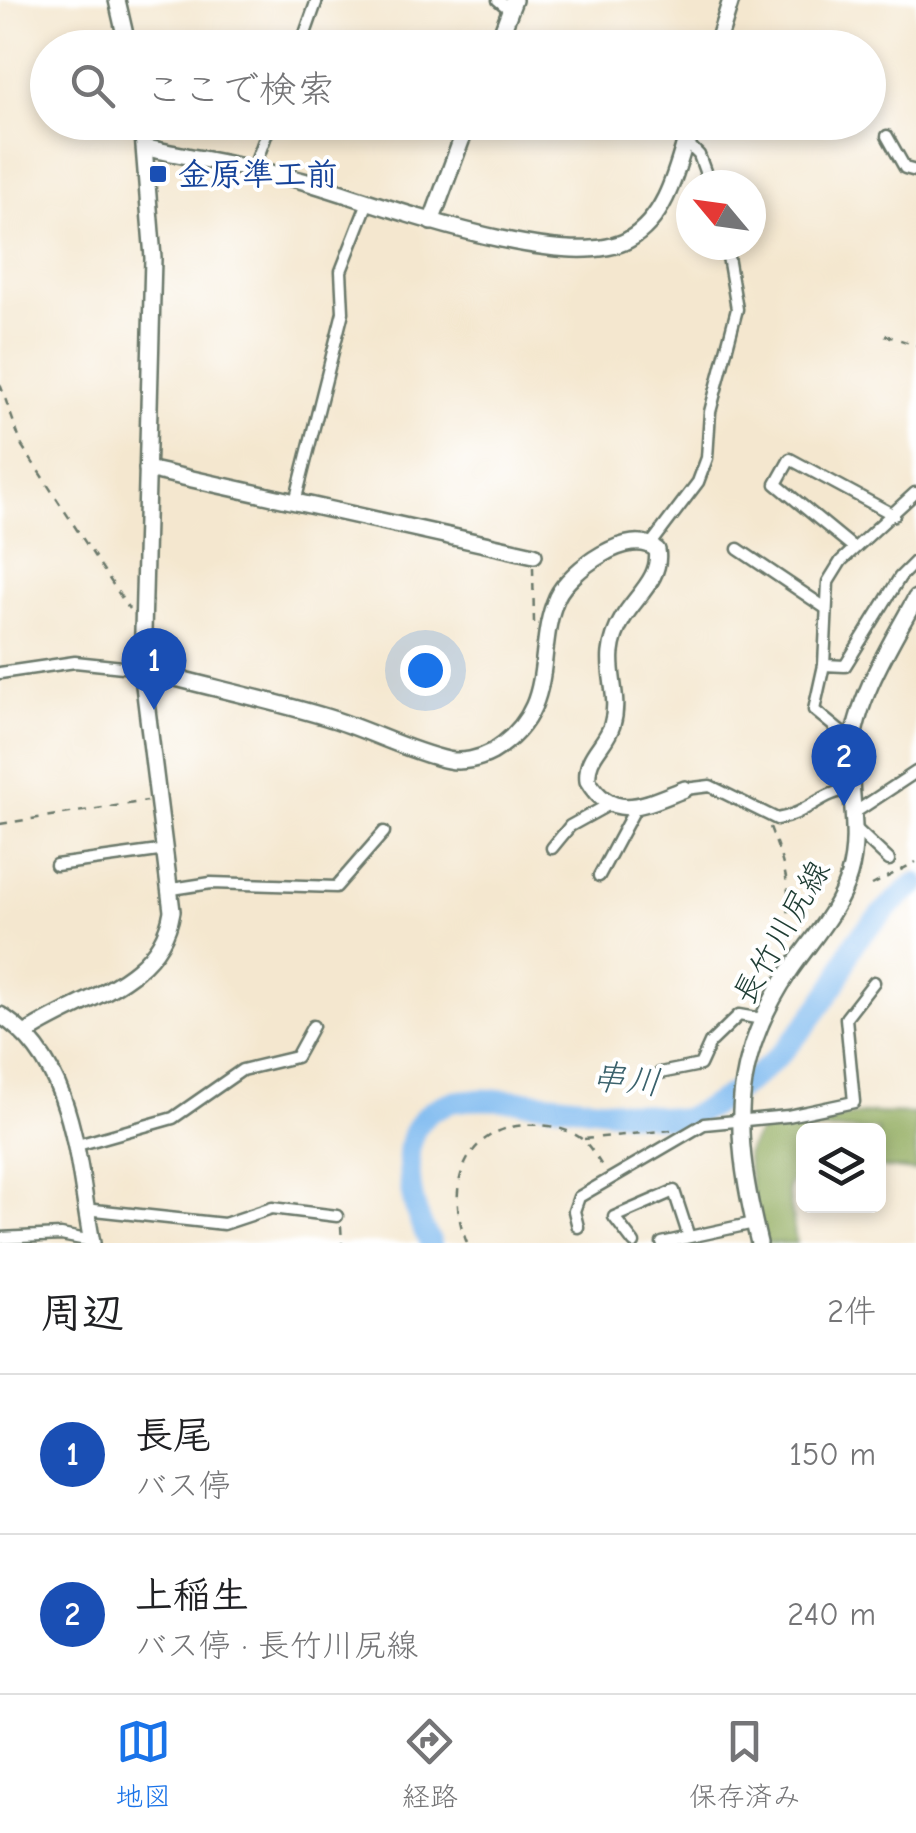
<!DOCTYPE html>
<html lang="ja">
<meta charset="utf-8">
<style>
:root{--surface:#fff;--page:#f2f2f2;--text:#202124;--muted:#757577;--line:#e0e0e0;--accent:#1a73e8}
body{margin:0;font-family:"Comic Neue","Klee One",sans-serif;background:var(--page);color:var(--text)}
.controls{position:absolute;right:30px;bottom:30px;display:grid;overflow:hidden;border-radius:15px;box-shadow:0 5px 15px #0003}
.controls button{width:90px;height:90px;display:grid;place-items:center;padding:0;border:0;border-bottom:2px solid var(--line);background:var(--surface);color:var(--text);font:50px sans-serif}
.compass{position:absolute;left:676px;top:170px;width:90px;height:90px;border-radius:50%;background:var(--surface);box-shadow:0 5px 15px #0003;rotate:299deg}
.you{position:absolute;left:425px;top:670px;width:35px;height:35px;margin:-25px;border:8px solid #fff;border-radius:50%;background:#1a73e8;box-shadow:0 0 0 15px #1a73e833}
.badge{display:grid;place-items:center;width:65px;height:65px;border-radius:50%;background:var(--accent);color:#fff;font-size:32px;font-weight:700}
.pin{position:absolute;translate:-50% -82px;filter:drop-shadow(0 2px 5px #0008)}
.pin::after{content:'';position:absolute;top:52px;width:35px;height:30px;background:inherit;clip-path:polygon(0 0,100% 0,50% 100%)}
.list{margin:0;padding:0;list-style:none}
h2{display:flex;justify-content:space-between;align-items:center;height:130px;margin:0;padding:0 40px;font-size:42px}
h2 small{font-size:32px;font-weight:400;color:var(--muted)}
.list li{display:grid;grid-template-columns:65px 1fr auto;gap:30px;align-items:center;box-sizing:border-box;height:160px;padding:0 40px;border-top:2px solid var(--line)}
.list b{display:block;font-size:38px;white-space:nowrap}
.list p{margin:0;font-size:32px;white-space:nowrap;color:var(--muted)}
.list em{font-size:32px;font-style:normal;color:var(--muted)}
.icon{flex:none;width:55px;height:55px;fill:none;stroke:currentColor;stroke-width:2;stroke-linecap:round;stroke-linejoin:round}
.map{position:relative;flex:none;width:916px;height:1243px;overflow:hidden}
.search{position:absolute;background:var(--surface);box-shadow:0 5px 15px #0003;left:30px;right:30px;top:30px;height:110px;display:flex;align-items:center;gap:25px;box-sizing:border-box;padding:0 35px;border-radius:55px;color:var(--muted);font-size:38px}
.sheet{height:450px;background:var(--surface)}
nav{display:flex;justify-content:space-around;align-items:center;box-sizing:border-box;height:140px;border-top:2px solid var(--line);background:var(--surface);font-size:28px;color:var(--muted)}
nav a{display:grid;justify-items:center;gap:5px}
nav .on{color:var(--accent)}
.map>svg:first-child{display:block}
</style>
<div class="map">
<svg width="916" height="1243" viewBox="0 0 916 1243">
<rect width="100%" height="100%" fill="#fff"/>
<filter id="ink" filterUnits="userSpaceOnUse"><feTurbulence type="fractalNoise" baseFrequency=".01" numOctaves="2"/><feDisplacementMap in="SourceGraphic" scale="20" xChannelSelector="R" yChannelSelector="G"/><feConvolveMatrix kernelMatrix="1 2 1 2 8 2 1 2 1" color-interpolation-filters="sRGB"/></filter>
<filter id="wash" filterUnits="userSpaceOnUse"><feTurbulence type="fractalNoise" baseFrequency=".0048" numOctaves="4" result="noise"/><feDisplacementMap in="SourceGraphic" scale="40" xChannelSelector="R" yChannelSelector="G"/><feGaussianBlur stdDeviation="2.25" result="paint"/><feColorMatrix in="noise" values="0 0 0 0 0 0 0 0 0 0 0 0 0 0 0 0 0 1.4 0 .05"/><feComposite in="paint" operator="in"/></filter>
<g filter="url(#wash)">
<rect width="100%" height="100%" fill="#f4e7cf"/>
<polygon fill="#91ab5d" stroke="#587448" stroke-width="2.5" points="870,1113 916,1114 916,1171 879,1167 878,1130 804,1130 803,1168 788,1187 796,1243 760,1243 746,1154 759,1131"/>
<g fill="none" stroke-linecap="round" stroke-linejoin="round">
<path stroke="#7db9ef" stroke-width="22" d="M 431,1243 C 415,1217 410,1195 409,1163 C 407,1136 419,1114 446,1104 C 481,1090 637,1114 682,1120 C 751,1091 795,1046 835,984 C 843,972 846,954 855,942 C 863,932 905,890 916,884"/>
</g>
</g>
<g filter="url(#ink)">
<g fill="none" stroke-linecap="round" stroke-linejoin="round">
<g stroke="#6a786a" stroke-width="15">
<g id="street">
<polyline points="498,0 510,10"/>
<polyline points="300,48 317,0"/>
<polyline points="887,136 905,168 916,171"/>
<polyline points="685,141 699,155 710,185"/>
<polyline points="253,170 271,122"/>
<polyline points="295,502 343,312 341,271 368,202"/>
<polyline points="651,544 698,482 707,458 710,412 737,309 726,245"/>
<polyline points="854,548 776,484 790,459 894,515"/>
<polyline points="738,549 824,607"/>
<polyline points="824,665 828,582 841,561 915,493"/>
<polyline points="0,673 75,662 142,669"/>
<polyline points="853,742 814,710 824,665 845,666 900,577 916,561"/>
<path d="M 685,789 L 710,786 L 777,819 C 806,815 822,791 853,789"/>
<polyline points="854,813 916,772"/>
<polyline points="855,828 889,860"/>
<polyline points="552,848 570,826 608,805"/>
<polyline points="56,865 166,850"/>
<polyline points="599,876 636,807"/>
<polyline points="172,889 211,883 336,887 384,832"/>
<polyline points="660,1073 700,1065 710,1043 739,1015 762,1019"/>
<polyline points="74,1146 173,1118 242,1070 296,1057 313,1026"/>
<polyline points="85,1209 224,1224 272,1208 337,1216"/>
<polyline points="578,1227 574,1211 579,1197 704,1124 788,1116 854,1102 846,1018 874,982"/>
<polyline points="0,1238 61,1235 92,1241"/>
<polyline points="634,1243 614,1217 674,1191 688,1234"/>
<polyline points="662,1243 754,1223"/>
</g>
</g>
<g stroke="#6a786a" stroke-width="20">
<g id="secondary">
<polyline points="117,0 128,48"/>
<polyline points="496,48 514,0"/>
<polyline points="716,48 731,0"/>
<path d="M 147,148 C 198,159 252,167 303,181 C 373,201 564,275 628,240 C 669,217 678,163 691,122"/>
<polyline points="431,222 468,122"/>
<polyline points="147,469 534,555"/>
<path d="M 142,669 C 203,686 266,699 326,717 C 367,729 407,751 448,760 C 462,763 479,759 492,752 C 561,709 533,651 557,597 C 569,571 631,525 657,550 C 662,577 636,596 623,618 C 596,663 623,688 612,725 C 605,747 585,756 588,781 C 613,824 648,803 685,789"/>
<path d="M 0,1015 C 76,1063 77,1164 92,1243"/>
<path d="M 25,1034 C 79,997 160,985 172,911 L 142,669 L 153,258 L 142,122"/>
<path d="M 759,1243 C 734,1139 727,1065 789,972 C 810,941 839,911 849,875 C 861,834 848,794 851,753 C 856,699 890,645 916,598"/>
</g>
</g>
<g stroke="#6a786a" stroke-width="2.5" stroke-dasharray="8 8" stroke-linecap="butt">
<polyline points="885,335 916,345"/>
<polyline points="0,384 22,446 129,609"/>
<polyline points="533,567 534,624"/>
<polyline points="0,824 147,801"/>
<path d="M 770,827 C 785,866 794,895 785,937 L 790,943"/>
<polyline points="872,885 916,862"/>
<polyline points="584,1139 671,1130"/>
<polyline points="341,1226 342,1243"/>
<path d="M 467,1243 C 440,1178 473,1115 549,1126 C 561,1128 576,1133 585,1142 C 592,1149 597,1159 603,1167"/>
</g>
<use href="#street" stroke="#fff" stroke-width="10"/>
<use href="#secondary" stroke="#fff" stroke-width="15"/>
</g>
</g>
<rect fill="#1a4fb4" stroke="#fff" stroke-width="4" x="148" y="164" width="20" height="20" rx="5"/>
<g text-anchor="middle" stroke-width="8" stroke-linejoin="round" paint-order="stroke">
<g font-size="32" font-weight="bold" fill="#164399" stroke="#fff" text-anchor="start">
<text x="178" y="185">金原準工前</text>
</g>
<g font-size="32" fill="#1f3d34" stroke="#fff">
<text transform="translate(781 932) rotate(-60)" y="11">長竹川尻線</text>
</g>
<g font-size="35" font-style="italic" fill="#3b626c" stroke="#fff">
<text transform="translate(626 1079) rotate(6)" y="12">串川</text>
</g>
</g>
</svg>
<div class="controls">
<button><svg class="icon" aria-label="layers" viewBox="0 0 24 24"><path d="M12 4l9 5-9 5-9-5zM3 14l9 5 9-5"/></svg></button>
</div>
<svg class="compass" viewBox="-18 -18 36 36"><path d="M0-13l5 13h-10z" fill="#e53935"/><path d="M0 13l5-13h-10z" fill="#757577"/></svg>
<div class="you"></div>
<div class="pin badge" style="left:154px;top:710px;background:#1a4fb4">1</div>
<div class="pin badge" style="left:844px;top:806px;background:#1a4fb4">2</div>
<div class="search"><svg class="icon" aria-label="search" viewBox="0 0 24 24"><circle cx="10" cy="10" r="6"/><path d="M15 15l6 6"/></svg>ここで検索</div>
</div>
<section class="sheet">
<h2>周辺<small>2件</small></h2>
<ul class="list">
<li><span class="badge" style="background:#1a4fb4">1</span><div><b>長尾</b><p>バス停</p></div><em>150 m</em></li>
<li><span class="badge" style="background:#1a4fb4">2</span><div><b>上稲生</b><p>バス停 · 長竹川尻線</p></div><em>240 m</em></li>
</ul>
</section>
<nav>
<a class="on"><svg class="icon" aria-label="map" viewBox="0 0 24 24"><path d="M3 6l6-2 6 2 6-2v14l-6 2-6-2-6 2zM9 4v14M15 6v14"/></svg>地図</a>
<a><svg class="icon" aria-label="directions" viewBox="0 0 24 24"><path d="M12 3l9 9-9 9-9-9zM9 14v-3h6M13 9l2 2-2 2"/></svg>経路</a>
<a><svg class="icon" aria-label="saved" viewBox="0 0 24 24"><path d="M7 4h10v16l-5-4-5 4z"/></svg>保存済み</a>
</nav>
